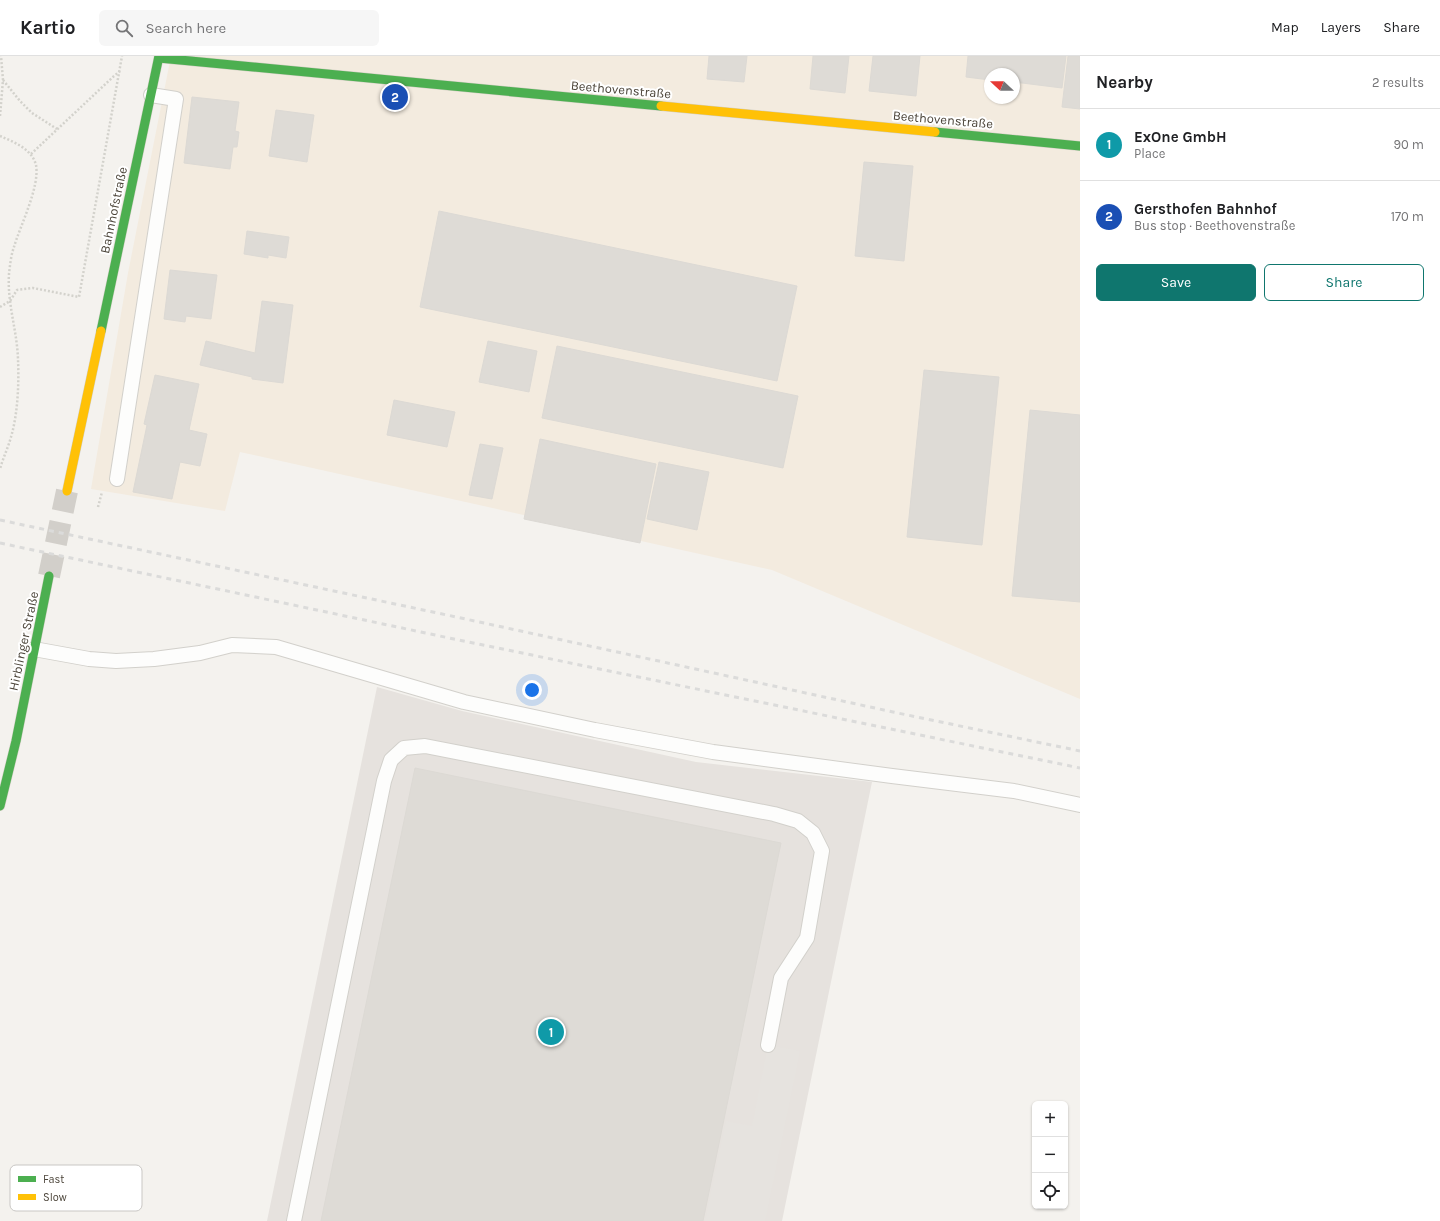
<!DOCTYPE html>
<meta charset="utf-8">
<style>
:root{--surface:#fff;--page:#f6f6f6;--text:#202124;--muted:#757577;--line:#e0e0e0;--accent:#0f766e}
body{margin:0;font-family:Karla,sans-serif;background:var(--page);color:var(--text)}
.controls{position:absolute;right:12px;bottom:12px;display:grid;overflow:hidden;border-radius:6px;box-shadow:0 1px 3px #0004}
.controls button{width:36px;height:36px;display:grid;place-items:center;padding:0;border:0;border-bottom:1px solid var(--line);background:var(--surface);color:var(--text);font:20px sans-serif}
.compass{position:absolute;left:984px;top:12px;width:36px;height:36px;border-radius:50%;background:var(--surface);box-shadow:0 1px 3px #0004;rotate:292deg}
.you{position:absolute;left:532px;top:634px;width:14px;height:14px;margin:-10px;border:3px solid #fff;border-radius:50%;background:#1a73e8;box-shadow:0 0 0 6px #1a73e833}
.badge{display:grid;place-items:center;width:26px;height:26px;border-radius:50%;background:var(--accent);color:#fff;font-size:13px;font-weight:700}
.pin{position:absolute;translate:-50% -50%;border:2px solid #fff;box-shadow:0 1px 4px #0006}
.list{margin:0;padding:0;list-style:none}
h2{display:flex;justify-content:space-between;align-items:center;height:52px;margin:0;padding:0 16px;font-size:17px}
h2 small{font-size:13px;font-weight:400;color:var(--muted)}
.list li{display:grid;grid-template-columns:26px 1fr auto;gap:12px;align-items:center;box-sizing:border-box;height:72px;padding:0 16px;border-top:1px solid var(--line)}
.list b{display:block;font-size:15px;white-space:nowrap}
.list p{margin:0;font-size:13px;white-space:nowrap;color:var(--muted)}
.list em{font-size:13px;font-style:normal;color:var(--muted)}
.actions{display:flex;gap:8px;padding:12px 16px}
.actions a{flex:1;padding:9px 0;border:1px solid var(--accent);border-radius:6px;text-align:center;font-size:14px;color:var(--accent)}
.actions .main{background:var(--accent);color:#fff}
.icon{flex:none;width:22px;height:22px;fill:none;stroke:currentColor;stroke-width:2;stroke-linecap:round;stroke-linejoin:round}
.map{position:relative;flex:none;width:1080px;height:1165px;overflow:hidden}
header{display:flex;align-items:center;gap:24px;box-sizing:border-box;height:56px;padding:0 20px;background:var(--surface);border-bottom:1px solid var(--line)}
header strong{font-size:19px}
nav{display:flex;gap:22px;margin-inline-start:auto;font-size:14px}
.search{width:280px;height:36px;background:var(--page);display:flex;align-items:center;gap:10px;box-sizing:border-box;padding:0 14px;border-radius:6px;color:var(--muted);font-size:15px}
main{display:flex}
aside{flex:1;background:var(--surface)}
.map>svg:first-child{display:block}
</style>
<header>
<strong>Kartio</strong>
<div class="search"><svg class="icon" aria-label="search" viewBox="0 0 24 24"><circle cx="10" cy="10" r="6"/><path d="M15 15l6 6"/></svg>Search here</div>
<nav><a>Map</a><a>Layers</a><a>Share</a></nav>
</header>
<main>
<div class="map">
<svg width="1080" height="1165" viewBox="0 0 1080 1165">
<rect width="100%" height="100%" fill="#f4f2ee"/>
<path fill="#f3ebdf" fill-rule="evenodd" d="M 171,0 L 1080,0 L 1080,643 L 772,514 L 240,396 L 225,455 L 91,433 L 128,217 ZM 990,18 L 1014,18 L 1014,42 L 990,42 Z"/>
<polygon fill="#e6e2de" points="377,631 462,655 696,706 872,726 782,1165 267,1165"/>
<polygon fill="#e6e3df" points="768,989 800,995 765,1165 705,1165 726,1065 752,1070"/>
<g fill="#dedbd6" stroke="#dcd9d4">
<polygon points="709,0 747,0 744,26 707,23"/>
<polygon points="813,0 849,0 845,37 810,33"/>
<polygon points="873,0 920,0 916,40 869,35"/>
<polygon points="968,0 1066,0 1062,32 1014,26 1014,18 990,18 990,24 966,21"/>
<polygon points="1068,0 1080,0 1080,53 1062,51"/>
<polygon points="192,41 239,46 235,75 239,76 237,91 233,91 230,113 184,107"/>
<polygon points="276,54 314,59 307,106 269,100"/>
<polygon points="864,106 913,110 904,205 855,200"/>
<polygon points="439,155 797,230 777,325 420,251"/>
<polygon points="247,175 289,181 286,202 268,199 268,202 244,198"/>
<polygon points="170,214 217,219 211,263 186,260 185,266 164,263"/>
<polygon points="262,245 293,249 283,327 252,323 252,321 200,309 206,285 255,297"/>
<polygon points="488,285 537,295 529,336 479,326"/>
<polygon points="557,290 798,340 783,412 542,362"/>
<polygon points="924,314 999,321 982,489 907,481"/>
<polygon points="155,319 199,328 189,374 207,378 200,410 180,406 172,443 133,436 147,369 144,368"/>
<polygon points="394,344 455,356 447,391 387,379"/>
<polygon points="1030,354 1080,359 1080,546 1012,540"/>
<polygon points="540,383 656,408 640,487 524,463"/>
<polygon points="480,388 503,392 492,443 469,439"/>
<polygon points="659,406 709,416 697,474 647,463"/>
<polygon points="415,712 781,787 703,1165 321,1165"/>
</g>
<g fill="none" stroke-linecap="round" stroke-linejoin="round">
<polyline stroke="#d2cfca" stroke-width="22" stroke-dasharray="22 11" stroke-linecap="butt" points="49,520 67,435"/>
<g stroke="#d2d0cb" stroke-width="16">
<g id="lane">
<polyline points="117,423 176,43 151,39"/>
<polyline points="34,593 89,603 116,605 154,603 200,597 232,589 276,591 464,646 595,674 713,696 892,720 1014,735 1080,749"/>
<polyline points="294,1165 384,725 391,704 404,692 425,690 774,758 798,765 813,777 822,795 807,882 781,922 768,989"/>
</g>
</g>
<g stroke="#d3cfc5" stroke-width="10">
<g id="fast">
<polyline points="159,2 661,50"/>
<polyline points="935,76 1080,90"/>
<polyline points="101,275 159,0"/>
<polyline points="0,750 16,685 49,520"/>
</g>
</g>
<g stroke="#d3cfc5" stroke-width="10">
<g id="slow">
<polyline points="661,50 935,76"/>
<polyline points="67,435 101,275"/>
</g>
</g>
<g stroke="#d3d2cc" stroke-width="2.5" stroke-dasharray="2 2" stroke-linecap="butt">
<polyline points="3,24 20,45 32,57 57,73"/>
<polyline points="0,60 3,24 1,0"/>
<path d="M 0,80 C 14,86 32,93 36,109 C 40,131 20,170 14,191 C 11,199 10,209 9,218 C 7,247 17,274 18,303 C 19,327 18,357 11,381 C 8,392 3,402 0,413"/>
<polyline points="31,98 114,20 120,15"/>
<polyline points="0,251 10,245 17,234 33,232 79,241 122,0"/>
<polyline points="98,451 102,436"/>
</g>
<use href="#lane" stroke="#fdfdfc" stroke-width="14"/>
<use href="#fast" stroke="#4caf50" stroke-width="9"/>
<use href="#slow" stroke="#ffc107" stroke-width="9"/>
<g stroke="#dbdbda" stroke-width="3" stroke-dasharray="5 5" stroke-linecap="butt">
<polyline points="0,464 461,562 893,656 1080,695"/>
<polyline points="0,487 454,583 1080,712"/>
</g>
</g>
<g text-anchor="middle" stroke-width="4" stroke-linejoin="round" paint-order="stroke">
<g font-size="13" fill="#4b4439" stroke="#fff">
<text transform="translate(621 33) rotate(5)" y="5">Beethovenstraße</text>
<text transform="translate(943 63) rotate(5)" y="5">Beethovenstraße</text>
<text transform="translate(113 154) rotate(-78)" y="5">Bahnhofstraße</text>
<text transform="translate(23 585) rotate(-78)" y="5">Hirblinger Straße</text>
</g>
</g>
<rect x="10" y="1109" width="132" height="46" rx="6" fill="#fff" stroke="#c9c7c4" stroke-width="1"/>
<rect x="18" y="1120" width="18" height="6" fill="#4caf50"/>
<rect x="18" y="1138" width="18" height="6" fill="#ffc107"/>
<g font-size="11" fill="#4b4439">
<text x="43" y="1127">Fast</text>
<text x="43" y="1145">Slow</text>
</g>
</svg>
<div class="controls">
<button>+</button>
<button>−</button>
<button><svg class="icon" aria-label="locate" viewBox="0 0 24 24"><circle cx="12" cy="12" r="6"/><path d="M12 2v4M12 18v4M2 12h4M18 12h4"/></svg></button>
</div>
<svg class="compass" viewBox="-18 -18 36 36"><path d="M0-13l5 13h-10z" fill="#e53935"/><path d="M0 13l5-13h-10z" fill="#757577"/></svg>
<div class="you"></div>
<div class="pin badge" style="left:551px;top:976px;background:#0f9aa8">1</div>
<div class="pin badge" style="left:395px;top:41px;background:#1a4fb4">2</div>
</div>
<aside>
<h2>Nearby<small>2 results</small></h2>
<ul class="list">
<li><span class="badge" style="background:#0f9aa8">1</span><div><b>ExOne GmbH</b><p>Place</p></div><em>90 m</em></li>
<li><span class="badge" style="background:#1a4fb4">2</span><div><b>Gersthofen Bahnhof</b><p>Bus stop · Beethovenstraße</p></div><em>170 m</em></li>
</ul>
<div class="actions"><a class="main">Save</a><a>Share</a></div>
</aside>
</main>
